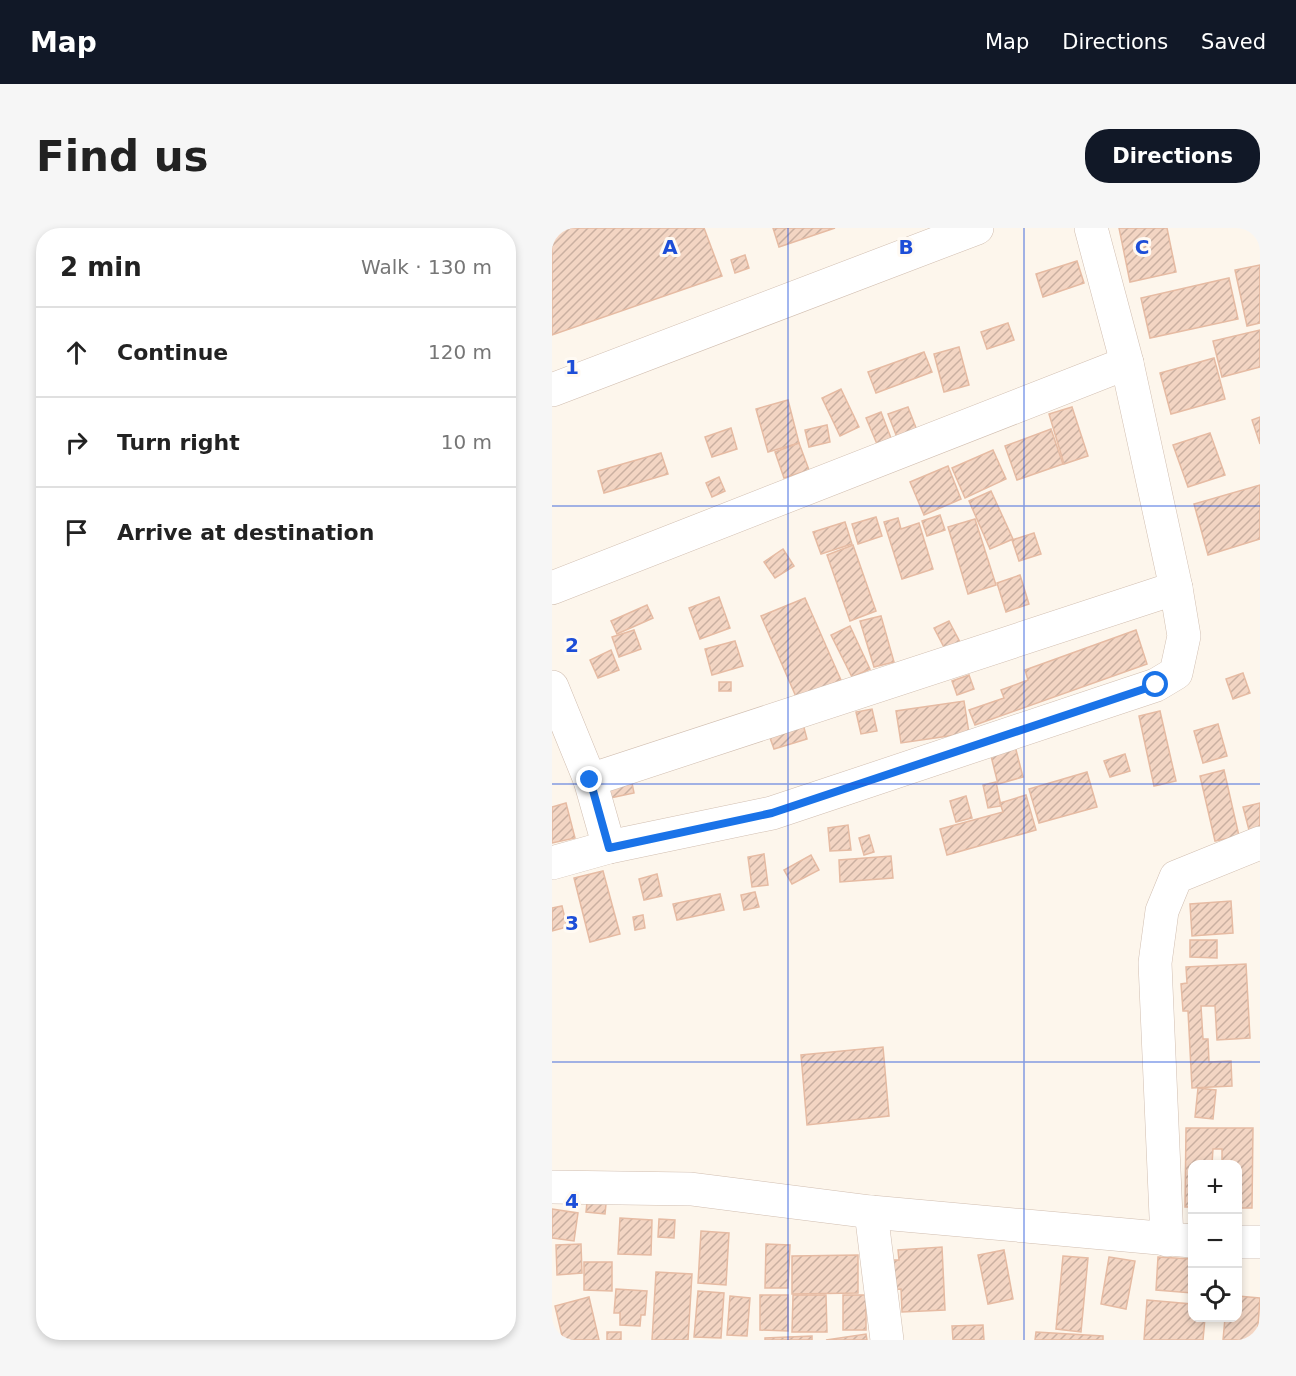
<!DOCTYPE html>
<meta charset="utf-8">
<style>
:root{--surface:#fff;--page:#f6f6f6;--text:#222;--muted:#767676;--line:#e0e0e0;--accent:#111827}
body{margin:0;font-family:"DejaVu Sans",sans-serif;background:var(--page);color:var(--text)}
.controls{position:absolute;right:18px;bottom:18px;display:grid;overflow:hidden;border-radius:12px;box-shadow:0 3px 9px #0003}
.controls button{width:54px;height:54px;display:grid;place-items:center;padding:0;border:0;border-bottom:2px solid var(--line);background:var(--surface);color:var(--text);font:30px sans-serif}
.stop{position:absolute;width:18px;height:18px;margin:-14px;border:4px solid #1a73e8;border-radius:50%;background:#fff}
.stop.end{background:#1a73e8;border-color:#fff;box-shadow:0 2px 6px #0008}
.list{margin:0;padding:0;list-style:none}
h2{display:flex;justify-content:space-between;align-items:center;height:78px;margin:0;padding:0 24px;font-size:26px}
h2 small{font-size:20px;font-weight:400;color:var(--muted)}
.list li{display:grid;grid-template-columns:39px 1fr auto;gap:18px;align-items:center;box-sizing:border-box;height:90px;padding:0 24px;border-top:2px solid var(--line)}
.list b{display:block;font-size:22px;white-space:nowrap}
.list em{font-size:20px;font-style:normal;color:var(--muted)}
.icon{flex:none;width:33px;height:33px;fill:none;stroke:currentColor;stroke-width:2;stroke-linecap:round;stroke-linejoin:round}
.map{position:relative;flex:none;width:708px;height:1112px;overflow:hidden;border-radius:24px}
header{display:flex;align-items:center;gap:36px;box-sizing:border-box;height:84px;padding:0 30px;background:var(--accent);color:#fff}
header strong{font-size:28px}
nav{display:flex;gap:33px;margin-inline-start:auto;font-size:21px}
.intro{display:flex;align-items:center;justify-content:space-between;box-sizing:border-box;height:144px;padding:0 36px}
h1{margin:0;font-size:42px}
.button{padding:15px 27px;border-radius:24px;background:var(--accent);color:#fff;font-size:21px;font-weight:700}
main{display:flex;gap:36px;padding:0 36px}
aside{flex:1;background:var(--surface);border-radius:24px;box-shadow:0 3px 9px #0003}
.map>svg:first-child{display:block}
</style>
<header>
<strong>Map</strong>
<nav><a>Map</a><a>Directions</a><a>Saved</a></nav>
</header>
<div class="intro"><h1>Find us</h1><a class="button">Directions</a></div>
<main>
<aside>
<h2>2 min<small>Walk · 130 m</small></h2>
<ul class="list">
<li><svg class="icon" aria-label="ahead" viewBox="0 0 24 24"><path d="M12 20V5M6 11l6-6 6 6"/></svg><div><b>Continue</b></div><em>120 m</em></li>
<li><svg class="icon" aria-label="right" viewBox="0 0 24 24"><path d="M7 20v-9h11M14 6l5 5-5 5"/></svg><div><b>Turn right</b></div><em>10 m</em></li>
<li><svg class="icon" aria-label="arrive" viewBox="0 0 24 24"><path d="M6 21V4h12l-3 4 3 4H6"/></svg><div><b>Arrive at destination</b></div></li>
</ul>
</aside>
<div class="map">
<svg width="708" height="1112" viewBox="0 0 708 1112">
<defs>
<pattern id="building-hatch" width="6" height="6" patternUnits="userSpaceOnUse" patternTransform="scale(1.5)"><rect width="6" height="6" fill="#f3d5c3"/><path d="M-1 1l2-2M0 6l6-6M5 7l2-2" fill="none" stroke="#cab0a1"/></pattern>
</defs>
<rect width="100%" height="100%" fill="#fdf6ec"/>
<g fill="url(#building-hatch)" stroke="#e6bba3" stroke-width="1.5">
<polygon points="19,0 152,0 170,48 0,107 0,3"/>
<polygon points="221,0 283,0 227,19"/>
<polygon points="567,0 615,0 624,44 578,54"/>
<polygon points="193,27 197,40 183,45 179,32"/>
<polygon points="525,33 532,55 491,69 484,46"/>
<polygon points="708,37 708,95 695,98 683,42"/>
<polygon points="677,50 686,91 598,110 589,70"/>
<polygon points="456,95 462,112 435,121 429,104"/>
<polygon points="708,102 708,139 670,149 661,113"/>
<polygon points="407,119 417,157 392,164 382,126"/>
<polygon points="372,124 380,144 324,165 316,144"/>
<polygon points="662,130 673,171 619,186 608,145"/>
<polygon points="289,161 307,199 288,208 270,170"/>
<polygon points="236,172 247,215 216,224 204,181"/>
<polygon points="356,179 366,205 346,212 336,186"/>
<polygon points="520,179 536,228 512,236 497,186"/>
<polygon points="329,184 339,210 325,216 314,190"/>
<polygon points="708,189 708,216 700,192"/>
<polygon points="275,197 278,214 257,219 253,202"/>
<polygon points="179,200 185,221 160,229 153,209"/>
<polygon points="499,201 511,236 465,252 453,218"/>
<polygon points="658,205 673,247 636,259 621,217"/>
<polygon points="247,215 257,242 232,250 223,224"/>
<polygon points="441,222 454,251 413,270 400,240"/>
<polygon points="109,225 116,246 52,265 46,243"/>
<polygon points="396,238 409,271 372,287 358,254"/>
<polygon points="167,249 173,263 160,269 154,255"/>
<polygon points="708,257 708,311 656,327 642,276"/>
<polygon points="439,263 461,311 438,321 417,273"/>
<polygon points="388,287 393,302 375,308 370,293"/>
<polygon points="324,289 330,308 306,316 300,296"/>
<polygon points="346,290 349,301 367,295 381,341 350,351 332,294"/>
<polygon points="423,291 444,357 416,366 396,299"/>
<polygon points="293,294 300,316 269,326 261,304"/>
<polygon points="482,305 489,326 467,333 460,312"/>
<polygon points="301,317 324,383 298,393 275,327"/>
<polygon points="231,321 242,338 223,350 212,334"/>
<polygon points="468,347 477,376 454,384 445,355"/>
<polygon points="167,369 178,400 148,411 137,380"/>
<polygon points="253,370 289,452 245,471 209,388"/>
<polygon points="95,377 101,390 65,406 59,393"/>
<polygon points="329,388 342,434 322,439 308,393"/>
<polygon points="397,393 409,416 394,423 382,400"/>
<polygon points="298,398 318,441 300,449 279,407"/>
<polygon points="82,402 89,421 67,429 60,409"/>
<polygon points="584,402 595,436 423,497 417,482 452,470 449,462 476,452 473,442"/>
<polygon points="183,413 191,438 160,447 153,421"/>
<polygon points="59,422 67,442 46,450 38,432"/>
<polygon points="691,445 698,465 681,471 674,451"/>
<polygon points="417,447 422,461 405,467 400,453"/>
<rect x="167" y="454" width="12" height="9"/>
<polygon points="412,473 417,505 349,515 344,483"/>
<polygon points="320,481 325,503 309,506 304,484"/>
<polygon points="608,483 624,553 602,558 587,488"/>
<polygon points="251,496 255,511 222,521 217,507"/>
<polygon points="666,496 675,528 651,535 642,503"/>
<polygon points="463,518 471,549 446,556 438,524"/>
<polygon points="573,526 578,543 558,549 552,533"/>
<polygon points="672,542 687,608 663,613 648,548"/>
<polygon points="535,544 545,579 487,595 477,561"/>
<polygon points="79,550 82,565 58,570 55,555"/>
<polygon points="444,554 449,578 436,580 431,557"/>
<polygon points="474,567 484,602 395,627 388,601 451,584 448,575"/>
<polygon points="414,568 420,590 404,594 398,573"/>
<polygon points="14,575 23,610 0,615 0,579"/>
<polygon points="708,575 708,599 697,602 691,579"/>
<polygon points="296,597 299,622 278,623 276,600"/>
<polygon points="317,607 322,624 312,627 307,610"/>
<polygon points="212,626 216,657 200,659 196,629"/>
<polygon points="259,627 267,642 240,656 232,642"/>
<polygon points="339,628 341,650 288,654 287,632"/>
<polygon points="51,643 68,706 38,714 22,650"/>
<polygon points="105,646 110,668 92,672 87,651"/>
<polygon points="203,664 207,679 192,682 189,667"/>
<polygon points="168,666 172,682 125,692 121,676"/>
<polygon points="679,673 681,705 640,708 638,676"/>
<polygon points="10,678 15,699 0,703 0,680"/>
<polygon points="91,687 93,700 83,702 81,689"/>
<polygon points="638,712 665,712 665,730 638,729"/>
<polygon points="694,736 698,810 665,812 663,778 649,778 651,811 656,811 657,834 679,833 680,858 640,860 636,783 631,783 629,756 635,755 634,739"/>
<polygon points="331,819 337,888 255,897 249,827"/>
<polygon points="646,860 664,862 661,891 643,889"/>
<polygon points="634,900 701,900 700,980 686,980 686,936 670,936 670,921 661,921 660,936 640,936 640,979 633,979"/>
<polygon points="35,974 54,976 53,986 34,984"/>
<polygon points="0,981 26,985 22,1013 0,1010"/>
<polygon points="68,990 100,992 99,1027 66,1026"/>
<polygon points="107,991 123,992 122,1010 106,1009"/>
<polygon points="149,1003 177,1005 174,1057 146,1055"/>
<polygon points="29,1016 30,1045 5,1047 4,1017"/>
<polygon points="214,1016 238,1017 236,1060 213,1060"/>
<polygon points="390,1019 393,1082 350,1084 349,1061 337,1062 335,1032 347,1032 346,1022"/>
<polygon points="452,1022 461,1071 436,1076 426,1027"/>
<polygon points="306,1027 306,1065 240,1066 240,1028"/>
<polygon points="511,1028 536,1030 529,1104 504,1101"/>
<polygon points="557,1029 583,1033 574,1081 549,1076"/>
<polygon points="606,1029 640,1031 640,1065 604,1062"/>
<polygon points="32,1034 60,1034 60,1063 32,1062"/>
<polygon points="104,1044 140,1046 136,1112 100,1112"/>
<polygon points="64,1061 95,1063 93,1087 89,1087 88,1098 68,1097 68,1085 62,1085"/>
<polygon points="146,1063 172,1065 169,1110 142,1109"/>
<polygon points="208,1067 236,1067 236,1103 208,1102"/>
<polygon points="241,1067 274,1067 275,1104 240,1104"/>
<rect x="291" y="1067" width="23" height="35"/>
<polygon points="178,1068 198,1070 195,1108 175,1107"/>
<polygon points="686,1068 708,1070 705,1112 671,1112 673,1090 686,1090"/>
<polygon points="37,1069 47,1112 11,1112 3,1078"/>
<polygon points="595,1072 640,1076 640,1090 653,1090 651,1112 592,1112"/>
<polygon points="431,1097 432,1112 401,1112 400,1098"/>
<rect x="55" y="1104" width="14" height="8"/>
<polygon points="484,1104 551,1108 551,1112 483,1112"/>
<polygon points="314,1106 315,1112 274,1112"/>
<polygon points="260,1108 260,1112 213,1112 213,1110"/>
</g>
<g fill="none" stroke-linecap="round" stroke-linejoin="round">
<g stroke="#d1beb0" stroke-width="34">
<g id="minor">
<polyline points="0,162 425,0"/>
<polyline points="0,360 575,135"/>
<polyline points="0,459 38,552 57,619"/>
<polyline points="38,552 624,360"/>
<polyline points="0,635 57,619 220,585 604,457 624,445 632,408 624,360 575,135 539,0"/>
<polyline points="0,959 139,961 319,984 640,1013"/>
<polyline points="319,984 335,1112"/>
<polyline points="615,1012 603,735 610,683 624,649 708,615"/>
<polyline points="686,1014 708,1014"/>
</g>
</g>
<use href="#minor" stroke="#fff" stroke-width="33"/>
</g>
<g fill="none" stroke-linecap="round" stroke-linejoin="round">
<polyline stroke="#1a73e8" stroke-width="8" points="38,552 57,620 220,585 604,457"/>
</g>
<path fill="none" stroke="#1d4ed8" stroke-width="1.5" stroke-opacity="0.55" d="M 236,0 L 236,1112M 472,0 L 472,1112M 0,278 L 708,278M 0,556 L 708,556M 0,834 L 708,834"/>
<g font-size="20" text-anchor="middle" font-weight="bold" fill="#1d4ed8" stroke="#fffaf3" stroke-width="6" stroke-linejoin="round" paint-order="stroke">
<text x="118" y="26">A</text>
<text x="354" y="26">B</text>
<text x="590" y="26">C</text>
<text x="20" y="146">1</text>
<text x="20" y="424">2</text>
<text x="20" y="702">3</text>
<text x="20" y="980">4</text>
</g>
</svg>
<div class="controls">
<button>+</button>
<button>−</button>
<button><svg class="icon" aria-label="locate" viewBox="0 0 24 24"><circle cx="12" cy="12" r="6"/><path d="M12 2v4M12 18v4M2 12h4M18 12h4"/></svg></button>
</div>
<div class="stop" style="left:604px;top:457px"></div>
<div class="stop end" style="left:38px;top:552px"></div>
</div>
</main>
